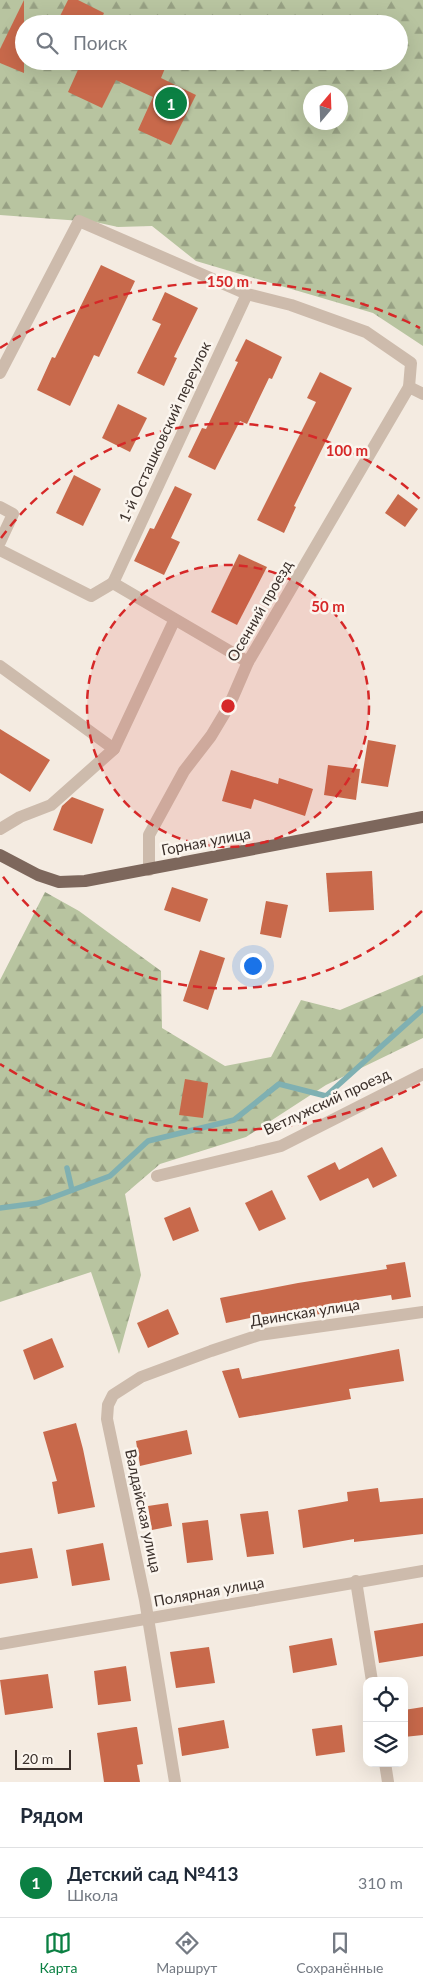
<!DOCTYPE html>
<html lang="ru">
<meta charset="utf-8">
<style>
:root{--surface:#fff;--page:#f6f6f7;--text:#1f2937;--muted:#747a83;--line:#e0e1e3;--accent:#0b8043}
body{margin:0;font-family:Lato,sans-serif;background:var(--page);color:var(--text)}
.controls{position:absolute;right:15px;bottom:15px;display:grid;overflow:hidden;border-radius:10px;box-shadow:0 5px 20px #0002}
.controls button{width:45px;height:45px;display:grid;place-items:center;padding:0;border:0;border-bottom:1px solid var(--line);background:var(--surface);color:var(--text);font:25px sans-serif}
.compass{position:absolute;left:303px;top:85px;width:45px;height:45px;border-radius:50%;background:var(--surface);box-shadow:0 5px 20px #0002;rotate:19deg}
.scale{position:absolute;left:15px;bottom:12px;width:56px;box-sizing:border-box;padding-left:5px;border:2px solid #3b302b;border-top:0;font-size:14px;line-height:18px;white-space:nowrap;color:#3b302b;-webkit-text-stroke:4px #fbf5ee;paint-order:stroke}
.you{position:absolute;left:252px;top:965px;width:18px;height:18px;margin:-12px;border:4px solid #fff;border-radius:50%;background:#1a73e8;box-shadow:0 0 0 8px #1a73e833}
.badge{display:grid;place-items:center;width:32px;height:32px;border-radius:50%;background:var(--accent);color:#fff;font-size:16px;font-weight:700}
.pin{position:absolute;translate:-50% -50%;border:2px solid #fff;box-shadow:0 1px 5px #0006}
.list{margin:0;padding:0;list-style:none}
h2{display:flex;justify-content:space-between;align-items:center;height:65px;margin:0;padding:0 20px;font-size:21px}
h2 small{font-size:16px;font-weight:400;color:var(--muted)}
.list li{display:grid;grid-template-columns:32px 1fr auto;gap:15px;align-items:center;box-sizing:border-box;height:70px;padding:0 20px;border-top:1px solid var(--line)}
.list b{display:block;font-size:19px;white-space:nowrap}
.list p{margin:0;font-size:16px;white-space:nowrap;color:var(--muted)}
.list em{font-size:16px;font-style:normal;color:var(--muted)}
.icon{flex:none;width:28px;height:28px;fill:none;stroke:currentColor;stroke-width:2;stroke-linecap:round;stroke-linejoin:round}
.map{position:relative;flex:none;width:423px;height:1782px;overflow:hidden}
.search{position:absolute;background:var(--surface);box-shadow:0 5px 20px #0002;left:15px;right:15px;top:15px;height:55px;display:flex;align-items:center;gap:12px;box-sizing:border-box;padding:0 18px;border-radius:28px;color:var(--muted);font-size:19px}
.sheet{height:135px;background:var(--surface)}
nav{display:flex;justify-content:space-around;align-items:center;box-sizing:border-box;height:70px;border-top:1px solid var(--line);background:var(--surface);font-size:14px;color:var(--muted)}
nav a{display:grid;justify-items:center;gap:2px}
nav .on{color:var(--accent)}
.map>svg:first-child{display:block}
</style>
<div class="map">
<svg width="423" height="1782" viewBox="0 0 423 1782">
<defs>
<pattern id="forest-firs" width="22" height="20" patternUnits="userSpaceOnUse" patternTransform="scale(1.25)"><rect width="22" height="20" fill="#b8c4a0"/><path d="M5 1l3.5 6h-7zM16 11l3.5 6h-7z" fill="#97a083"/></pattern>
</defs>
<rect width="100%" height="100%" fill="#f4ebe1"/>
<g fill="url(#forest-firs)" fill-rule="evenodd">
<path d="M 0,0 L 423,0 L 423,346 L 373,313 L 196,261 L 152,226 L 118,227 L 95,222 L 0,215 ZM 24,24 L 399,24 L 399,61 L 24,61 ZM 310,92 L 340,92 L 340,122 L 310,122 Z"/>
<polygon points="45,892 79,911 161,971 162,1028 225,1066 271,1057 301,1000 340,1010 423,975 423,1038 326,1085 246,1137 160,1164 125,1194 141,1275 119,1354 91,1272 0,1302 0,980"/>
</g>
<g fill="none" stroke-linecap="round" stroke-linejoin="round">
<g stroke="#7fb0b2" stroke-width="5.5">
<polyline points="67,1168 72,1190"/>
<polyline points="0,1208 38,1203 110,1176 148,1141 234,1120 279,1084 326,1096 423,1009"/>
</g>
</g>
<g fill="#c8694b">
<polygon points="24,0 24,73 0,63 0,49"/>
<polygon points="68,0 78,0 104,13 99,24 56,24"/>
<polygon points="82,61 168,61 161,78 196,95 171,145 138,130 153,97 116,80 102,108 68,92"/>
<polygon points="101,265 135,281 99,357 94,355 70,406 37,390 52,357 55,358"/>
<polygon points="165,292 198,308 174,357 177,358 164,386 137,373 161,324 152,320"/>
<polygon points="246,339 282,357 272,379 269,378 247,424 240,421 215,470 188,457 202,428 206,429 238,362 235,361"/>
<polygon points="320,372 352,388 294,506 296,507 284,533 257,520 316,402 307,398"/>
<polygon points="118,404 147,418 130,452 102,438"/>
<polygon points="74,475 101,489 83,526 56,513"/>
<polygon points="175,486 192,494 171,538 180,542 164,575 134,561 150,528 154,529"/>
<polygon points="398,494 418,509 405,527 385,513"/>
<polygon points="239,554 267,567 237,625 211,612"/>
<polygon points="0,729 50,760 30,792 0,773"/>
<polygon points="368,740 396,745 388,787 361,783"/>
<polygon points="328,765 360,769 356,800 324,795"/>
<polygon points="231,770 278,784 279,778 313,789 305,816 254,799 251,809 222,801"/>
<polygon points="72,797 104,809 92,844 53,830 62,806"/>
<polygon points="372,871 374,910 329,912 326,873"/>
<polygon points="172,887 208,899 200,922 164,910"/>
<polygon points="266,901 288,905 281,938 260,934"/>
<polygon points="200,950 225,958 208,1010 183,1001"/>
<polygon points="185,1079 208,1083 203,1118 179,1115"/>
<polygon points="382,1147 397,1176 373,1188 368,1178 320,1201 307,1176 335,1162 339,1170"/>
<polygon points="272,1190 286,1219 259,1231 245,1203"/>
<polygon points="190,1207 199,1231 173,1241 164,1218"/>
<polygon points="405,1262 411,1297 392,1300 391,1295 326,1305 328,1313 313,1315 313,1312 275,1319 274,1313 226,1323 220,1298 298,1283 387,1269 386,1265"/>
<polygon points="168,1309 179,1334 148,1348 137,1323"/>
<polygon points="52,1338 64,1367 34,1380 23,1350"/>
<polygon points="399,1349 404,1381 349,1389 351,1399 239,1418 222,1371 239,1368 242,1379"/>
<polygon points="76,1423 83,1449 95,1507 58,1514 52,1482 57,1481 43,1432"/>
<polygon points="187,1430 192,1454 140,1466 136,1441"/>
<polygon points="378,1488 380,1502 423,1498 423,1534 354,1542 354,1539 303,1548 298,1510 348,1501 347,1492"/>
<polygon points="168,1503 172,1526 152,1530 148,1506"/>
<polygon points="268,1511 274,1554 247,1557 240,1514"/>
<polygon points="208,1520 213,1560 187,1563 182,1523"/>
<polygon points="103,1543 110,1580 72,1586 66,1550"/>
<polygon points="32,1548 38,1578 0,1584 0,1553"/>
<polygon points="423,1623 423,1656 379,1663 374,1631"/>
<polygon points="332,1638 337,1665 293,1673 289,1646"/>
<polygon points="209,1647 215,1683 176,1688 170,1652"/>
<polygon points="126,1666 131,1701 98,1705 94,1671"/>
<polygon points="48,1674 53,1708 5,1715 0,1680"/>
<polygon points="423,1707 423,1735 404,1737 404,1710"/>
<polygon points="224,1720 229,1748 182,1756 178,1728"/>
<polygon points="342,1725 345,1752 316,1756 312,1729"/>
<polygon points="135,1727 137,1727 143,1764 137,1765 140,1782 104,1782 97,1733"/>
</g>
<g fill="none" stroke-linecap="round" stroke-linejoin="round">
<g stroke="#cdbbac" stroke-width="12">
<polyline points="0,373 79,221 247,294 291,305 366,332 411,363 409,387"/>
<polyline points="0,507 13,514 0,542"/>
<polyline points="0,550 91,596 113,583"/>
<polyline points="113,583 247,294"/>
<polyline points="113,583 248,662"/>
<polyline points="0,666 114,749"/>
<polyline points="0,829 20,817 51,805 114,749 174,621"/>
<polyline points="149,870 149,835 184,771 211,736 229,706 248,662 409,387 423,394"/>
<polyline points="157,1176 281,1146 423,1074"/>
<polyline points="356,1581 372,1681"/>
<polyline points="0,1644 423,1571"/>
<polyline points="385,1763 388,1782"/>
<polyline points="175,1782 145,1600 107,1419 108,1405 113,1395 141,1377 211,1351 259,1335 423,1312"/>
</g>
<polyline stroke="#7d675c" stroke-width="12" points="0,855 38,875 59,882 85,881 423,817"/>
</g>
<circle cx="228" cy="706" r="141" fill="#d62828" fill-opacity=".12"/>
<g fill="none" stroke="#d62828" stroke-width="2.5" stroke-dasharray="9 6">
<circle cx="228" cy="706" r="141"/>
<path d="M422 911A282 282 0 0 1 1 874M1 538A282 282 0 0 1 422 501"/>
<path d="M420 1084A424 424 0 0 1 0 1064M0 348A424 424 0 0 1 420 328"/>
</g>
<g text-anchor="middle" stroke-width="5" stroke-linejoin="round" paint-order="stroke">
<g font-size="15" fill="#3b302b" stroke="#fbf5ee">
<text transform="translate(165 432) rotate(-65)" y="5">1-й Осташковский переулок</text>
<text transform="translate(260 611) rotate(-60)" y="5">Осенний проезд</text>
<text transform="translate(206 842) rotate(-11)" y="5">Горная улица</text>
<text transform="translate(327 1102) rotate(-25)" y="5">Ветлужский проезд</text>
<text transform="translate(305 1313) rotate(-9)" y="5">Двинская улица</text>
<text transform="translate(143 1511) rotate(78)" y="5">Валдайская улица</text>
<text transform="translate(209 1592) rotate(-10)" y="5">Полярная улица</text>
</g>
</g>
<circle cx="228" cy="706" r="8" fill="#d62828" stroke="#fbf5ee" stroke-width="2.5"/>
<g font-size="15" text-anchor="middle" font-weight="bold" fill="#d62828" stroke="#fbf5ee" stroke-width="5" stroke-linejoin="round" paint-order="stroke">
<text x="228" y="287">150 m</text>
<text x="347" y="456">100 m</text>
<text x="328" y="612">50 m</text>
</g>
</svg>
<div class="controls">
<button><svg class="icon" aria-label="locate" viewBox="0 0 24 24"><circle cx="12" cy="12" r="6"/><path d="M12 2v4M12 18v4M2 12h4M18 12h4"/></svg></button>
<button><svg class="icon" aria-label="layers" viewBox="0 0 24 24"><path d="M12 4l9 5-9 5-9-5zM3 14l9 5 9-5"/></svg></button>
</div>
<svg class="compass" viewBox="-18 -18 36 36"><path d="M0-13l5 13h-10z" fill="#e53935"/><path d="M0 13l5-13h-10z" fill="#747a83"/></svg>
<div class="scale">20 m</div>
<div class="you"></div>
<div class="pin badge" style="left:171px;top:103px">1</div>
<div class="search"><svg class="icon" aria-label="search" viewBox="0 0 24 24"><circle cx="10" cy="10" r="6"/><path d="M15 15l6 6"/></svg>Поиск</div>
</div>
<section class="sheet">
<h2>Рядом<small></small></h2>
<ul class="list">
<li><span class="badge">1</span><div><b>Детский сад №413</b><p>Школа</p></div><em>310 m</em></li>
</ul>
</section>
<nav>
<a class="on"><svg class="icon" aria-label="map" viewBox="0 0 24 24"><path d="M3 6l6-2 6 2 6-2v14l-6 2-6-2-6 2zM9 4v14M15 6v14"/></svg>Карта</a>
<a><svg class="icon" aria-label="directions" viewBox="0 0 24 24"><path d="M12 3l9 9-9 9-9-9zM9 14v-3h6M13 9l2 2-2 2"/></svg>Маршрут</a>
<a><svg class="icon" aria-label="saved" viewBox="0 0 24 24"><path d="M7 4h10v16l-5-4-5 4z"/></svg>Сохранённые</a>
</nav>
